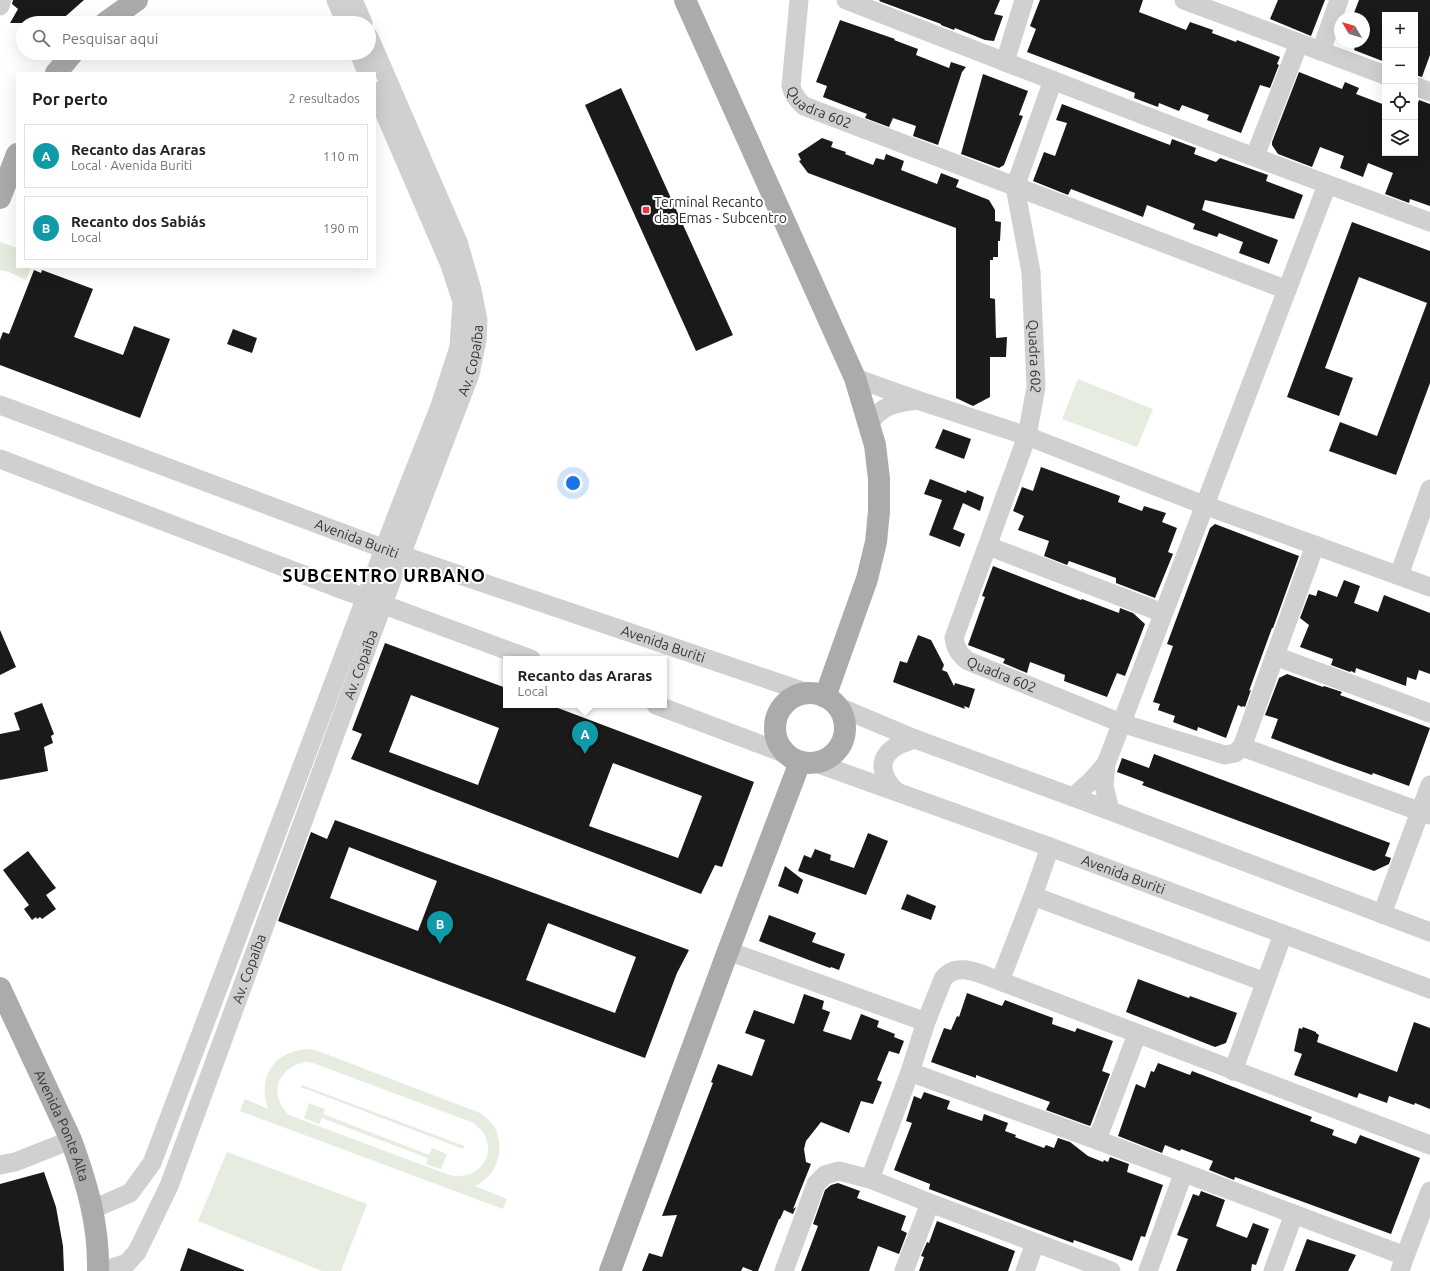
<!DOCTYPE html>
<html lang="pt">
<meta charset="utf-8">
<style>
:root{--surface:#fff;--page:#f6f6f6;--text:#202124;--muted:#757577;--line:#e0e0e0;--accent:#7c3aed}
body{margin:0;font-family:Ubuntu,sans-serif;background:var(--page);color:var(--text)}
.controls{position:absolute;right:12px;top:12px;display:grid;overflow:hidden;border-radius:0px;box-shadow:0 4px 16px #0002}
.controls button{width:36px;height:36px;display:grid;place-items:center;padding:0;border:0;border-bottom:1px solid var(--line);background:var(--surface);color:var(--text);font:20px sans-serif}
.compass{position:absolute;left:1334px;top:12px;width:36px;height:36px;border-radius:50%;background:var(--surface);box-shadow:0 4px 16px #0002;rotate:308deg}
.you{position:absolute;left:573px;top:483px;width:14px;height:14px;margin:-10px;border:3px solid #fff;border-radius:50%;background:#1a73e8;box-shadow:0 0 0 6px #1a73e833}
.badge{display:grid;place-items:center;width:26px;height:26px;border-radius:50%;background:var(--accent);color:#fff;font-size:13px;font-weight:700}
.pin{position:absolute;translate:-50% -33px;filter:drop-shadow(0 1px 2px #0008)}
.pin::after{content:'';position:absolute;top:21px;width:14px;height:12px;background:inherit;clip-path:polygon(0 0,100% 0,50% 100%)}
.popup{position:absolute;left:503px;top:656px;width:164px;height:52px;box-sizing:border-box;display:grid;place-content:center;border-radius:0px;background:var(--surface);filter:drop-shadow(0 1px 3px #0005);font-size:13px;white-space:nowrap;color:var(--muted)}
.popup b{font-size:15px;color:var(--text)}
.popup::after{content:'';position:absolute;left:50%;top:100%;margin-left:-8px;border:8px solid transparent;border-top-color:var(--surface)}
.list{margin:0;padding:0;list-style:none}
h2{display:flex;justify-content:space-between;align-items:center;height:52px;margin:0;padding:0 16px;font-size:17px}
h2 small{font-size:13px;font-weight:400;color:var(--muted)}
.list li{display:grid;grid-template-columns:26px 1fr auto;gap:12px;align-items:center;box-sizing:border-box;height:64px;margin:0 8px 8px;padding:0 8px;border:1px solid var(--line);border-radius:0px}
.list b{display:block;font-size:15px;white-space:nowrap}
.list p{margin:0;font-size:13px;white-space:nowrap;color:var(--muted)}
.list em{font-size:13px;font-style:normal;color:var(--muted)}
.icon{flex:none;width:22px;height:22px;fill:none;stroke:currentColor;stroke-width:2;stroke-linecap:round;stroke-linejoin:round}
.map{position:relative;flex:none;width:1430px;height:1271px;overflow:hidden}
.search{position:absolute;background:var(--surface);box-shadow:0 4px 16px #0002;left:16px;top:16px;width:360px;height:44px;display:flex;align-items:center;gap:10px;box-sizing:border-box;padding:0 14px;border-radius:22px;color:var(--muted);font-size:15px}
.panel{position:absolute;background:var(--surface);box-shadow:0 4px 16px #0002;left:16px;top:72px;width:360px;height:196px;border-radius:0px}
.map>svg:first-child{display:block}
</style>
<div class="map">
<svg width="1430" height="1271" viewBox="0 0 1430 1271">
<rect width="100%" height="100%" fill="#fff"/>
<g fill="#e6ecdf" fill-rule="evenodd">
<polygon points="0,242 17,248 17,267 31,267 26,280 9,272 0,270"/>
<polygon points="1078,379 1153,409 1137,447 1062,419"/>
<path d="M 308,1049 L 318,1051 L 480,1113 C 485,1117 490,1121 494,1126 C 504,1144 500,1169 483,1181 C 481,1183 477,1184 475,1186 L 507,1199 L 503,1209 L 240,1111 L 245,1099 L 268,1109 C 257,1077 274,1051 308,1049 ZM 305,1062 L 313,1063 L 474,1123 C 503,1145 484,1183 449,1175 L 289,1115 C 268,1095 277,1068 305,1062 Z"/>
<polygon points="302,1085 464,1146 463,1149 301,1087"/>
<polygon points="309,1103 325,1109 323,1114 429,1155 432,1148 447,1154 441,1169 426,1164 428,1158 322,1118 319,1124 304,1118"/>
<polygon points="227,1152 367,1204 341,1271 322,1271 198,1221"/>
</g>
<g fill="#1a1a1a" fill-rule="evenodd">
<polygon points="13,0 84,0 58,23 10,23 18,9 12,4"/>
<polygon points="880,0 1000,0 994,14 1003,16 994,41 985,40 955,28 954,30 941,25 941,24 879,1"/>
<polygon points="1040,0 1143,0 1139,12 1186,30 1190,22 1213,30 1212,33 1236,42 1237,40 1280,57 1277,64 1279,65 1270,88 1260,85 1241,133 1207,120 1209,115 1182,105 1179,111 1159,103 1158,107 1134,98 1135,93 1027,52 1036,29 1030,26"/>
<polygon points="1278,0 1325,0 1311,36 1270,19"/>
<polygon points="1359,0 1430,0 1430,55 1422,77 1415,75 1415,15 1385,15 1385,62 1354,50 1357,42 1364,42 1364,25 1366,18 1352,18"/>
<polygon points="840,20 895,39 894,40 918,49 916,55 949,68 951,62 966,67 962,72 938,145 913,136 916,126 893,118 889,127 865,118 867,114 823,97 827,86 816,82"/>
<polygon points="1299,72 1342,89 1345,82 1359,88 1356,94 1385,105 1385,153 1415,153 1415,111 1419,100 1430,104 1430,206 1410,199 1409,203 1385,194 1393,173 1368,163 1363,177 1340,168 1344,156 1320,147 1312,167 1278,154 1272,145 1272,142"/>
<polygon points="983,74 1028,91 1019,115 1023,116 1004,165 999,168 961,154"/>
<polygon points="621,88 733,335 696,351 585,105"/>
<polygon points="1062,104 1170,145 1172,139 1196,148 1194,154 1216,162 1220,158 1268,175 1266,181 1303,195 1294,219 1205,200 1202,210 1278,240 1269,264 1239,253 1243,242 1219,233 1217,237 1193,229 1195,224 1147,205 1143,217 1071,189 1068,195 1033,181 1044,152 1055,156 1067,123 1056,120"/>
<polygon points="822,138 833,142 831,147 846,152 845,154 873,165 876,158 884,160 886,154 904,161 901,170 937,184 941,173 959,180 956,187 989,200 995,210 995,221 1001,222 1000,241 998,241 998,257 993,257 993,260 990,260 990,298 995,299 996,338 1007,337 1006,357 990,357 990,397 973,406 956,398 956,228 808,173 799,161 801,160 798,154"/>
<polygon points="1352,222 1430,251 1430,383 1396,475 1329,451 1340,422 1377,436 1427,303 1359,277 1325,368 1353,378 1339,416 1287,397"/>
<polygon points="34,270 41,273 42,270 93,289 74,337 123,355 134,326 170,339 140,418 0,365 0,340 3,332 9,334"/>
<polygon points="233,329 257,338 252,353 227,344"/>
<polygon points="943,429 971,439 964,459 935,448"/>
<polygon points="1041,467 1120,496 1118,502 1142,511 1144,506 1166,513 1162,522 1177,528 1168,552 1173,554 1155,598 1116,583 1116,578 1069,561 1067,565 1044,556 1049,541 1018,530 1024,516 1013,511 1022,487 1033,491"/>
<polygon points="930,479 966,493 967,490 984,497 980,511 963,503 953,529 965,534 960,547 929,535 942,500 924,494"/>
<polygon points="1215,524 1299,556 1273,628 1272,628 1249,691 1251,690 1245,707 1243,706 1242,707 1238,705 1226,738 1198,727 1197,731 1173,722 1175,716 1158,710 1160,704 1153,702 1173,646 1167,644 1210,528"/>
<polygon points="993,566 1081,600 1082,599 1119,613 1120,608 1133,613 1145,624 1125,676 1117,673 1107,697 1064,681 1065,675 1030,662 1027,673 1003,663 1005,659 968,645 985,597 982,596"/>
<polygon points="1344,580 1360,586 1354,603 1378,612 1384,595 1430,613 1430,674 1419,670 1416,680 1407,677 1406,686 1356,668 1355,673 1351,671 1350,672 1331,665 1333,659 1300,647 1309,625 1300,618 1309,594 1316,596 1318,590 1337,597"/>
<polygon points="0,630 16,667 0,675"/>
<polygon points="918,635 931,640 944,665 942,670 947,672 954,686 955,683 975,689 969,708 964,706 965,709 893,682 900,661 907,663"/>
<path d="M 385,643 L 506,688 L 506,705 L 550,705 L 754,782 L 722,867 L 715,865 L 701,894 L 351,759 L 362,734 L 352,730 ZM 411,695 L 499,728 L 478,785 L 389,752 ZM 613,763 L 702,796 L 678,858 L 589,826 Z"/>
<polygon points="1287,674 1323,687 1324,686 1342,692 1340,695 1430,728 1409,786 1373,773 1372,775 1335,762 1271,738 1278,719 1265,715 1279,678"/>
<polygon points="42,703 54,734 51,736 53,743 44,747 48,771 0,780 0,734 20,730 14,713"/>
<polygon points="1154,754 1390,843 1385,856 1391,858 1389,864 1374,871 1142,785 1144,782 1117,772 1122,758 1149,768"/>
<path d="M 335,820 L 689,950 L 677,973 L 645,1058 L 278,921 L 311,832 L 327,839 ZM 349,847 L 437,881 L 418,931 L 330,898 ZM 548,923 L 636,957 L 615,1013 L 526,980 Z"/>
<polygon points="868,833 888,841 866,895 798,871 804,855 811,858 815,849 831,855 830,860 854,868"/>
<polygon points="28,851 56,888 46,895 56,909 42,919 40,917 37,919 36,917 32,920 24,909 29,905 3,870"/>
<polygon points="785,866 803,880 798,894 778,886"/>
<polygon points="907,894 936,906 931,920 901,909"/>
<polygon points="769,915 816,933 812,942 845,954 839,970 831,967 830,968 759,941"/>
<polygon points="1138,979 1189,998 1190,996 1237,1013 1226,1043 1215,1047 1126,1012"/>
<polygon points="967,993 1002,1006 1005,1000 1053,1018 1052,1024 1075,1032 1077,1028 1113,1041 1102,1071 1110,1074 1091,1124 1090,1126 1046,1110 1050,1102 976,1075 976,1078 931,1062 944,1028 951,1030 957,1016 959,1017"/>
<polygon points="804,994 824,1001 822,1009 830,1012 823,1031 851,1040 861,1014 879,1021 877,1027 895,1034 894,1037 904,1041 899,1054 889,1051 877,1080 882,1082 873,1104 861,1101 849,1133 821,1122 806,1141 804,1149 806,1162 811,1164 793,1209 796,1207 793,1214 784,1210 780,1219 779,1219 758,1271 753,1271 743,1267 741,1271 642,1271 649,1253 662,1257 677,1215 662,1216 713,1083 711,1082 718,1064 752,1076 765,1040 745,1033 754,1010 794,1024"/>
<polygon points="1414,1022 1430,1028 1430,1109 1415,1103 1414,1105 1389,1096 1387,1103 1359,1093 1357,1098 1294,1075 1302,1054 1294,1051 1299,1028 1302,1029 1303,1027 1316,1032 1316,1033 1319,1035 1317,1042 1397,1072"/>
<polygon points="1158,1063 1190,1075 1192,1071 1312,1117 1310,1121 1334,1130 1332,1135 1356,1144 1360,1135 1420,1158 1391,1234 1235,1177 1234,1180 1209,1170 1213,1161 1181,1149 1180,1151 1165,1145 1162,1153 1118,1136 1136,1084 1145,1088 1151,1071 1154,1072"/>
<polygon points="924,1092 950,1101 947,1109 982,1121 984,1114 1008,1123 1005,1131 1016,1135 1015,1137 1044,1148 1046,1145 1054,1148 1058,1138 1070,1142 1088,1156 1103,1162 1104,1160 1108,1162 1110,1157 1129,1164 1127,1172 1163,1185 1145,1237 1141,1236 1132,1261 1074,1240 1073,1243 929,1189 930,1184 894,1170 912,1123 906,1121 914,1096 921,1099"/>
<polygon points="44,1172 56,1207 63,1246 64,1271 0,1271 0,1184"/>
<polygon points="838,1183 860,1191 857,1198 906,1216 901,1230 907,1233 899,1254 878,1246 869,1271 801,1271 818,1226 813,1224 825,1190 831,1185"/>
<polygon points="1201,1191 1225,1200 1216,1226 1247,1238 1253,1223 1269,1229 1256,1265 1252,1264 1251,1271 1176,1271 1188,1239 1177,1235 1193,1194 1199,1196"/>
<polygon points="937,1221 1015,1251 1008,1271 919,1271 924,1257 921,1256 927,1242 929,1243"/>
<polygon points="1307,1239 1356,1255 1348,1271 1295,1271"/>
<polygon points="188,1248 244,1270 244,1271 180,1271"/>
</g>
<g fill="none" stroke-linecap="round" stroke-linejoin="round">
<g stroke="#d0d0d0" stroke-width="19">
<polyline points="336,0 346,23"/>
<polyline points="353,0 363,23"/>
<path id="s1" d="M 799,0 L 791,86 C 793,95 797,100 804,106 L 1287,290"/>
<path d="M 846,0 C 1040,76 1234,151 1430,222"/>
<polyline points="1184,0 1385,75"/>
<polyline points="0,6 2,0"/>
<polyline points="1321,51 1339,0"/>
<polyline points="359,53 367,73"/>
<polyline points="1005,62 1024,0"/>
<polyline points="1415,86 1430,92"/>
<polyline points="1255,156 1299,43"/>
<path id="s2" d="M 1015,187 L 1031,272 L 1036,387 L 1027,436 L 954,638 C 956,649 959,654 968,661 L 1121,723 L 1225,755 L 1235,753 L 1242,747 L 1430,815"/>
<polyline points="1015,187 1053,80"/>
<polyline points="855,378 917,400 1027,436 1204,505 1430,587"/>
<path id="s3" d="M 0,405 L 401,555 L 808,693"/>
<path d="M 868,425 C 882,405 894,403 917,400"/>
<polyline points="0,459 341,589 531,659"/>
<polyline points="988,546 1163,613"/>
<polyline points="1399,575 1430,489"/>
<polyline points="1275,656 1430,713"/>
<polyline points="656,705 786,754"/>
<polyline points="839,707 915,739 1092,804 1430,932"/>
<polyline points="1242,747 1315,545"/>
<path id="s4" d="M 816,763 L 1050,847 L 1430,989"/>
<path d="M 896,791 C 881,777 876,758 897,746 C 903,743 909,741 915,739"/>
<polyline points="1073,797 1091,781 1106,764"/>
<polyline points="1110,810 1104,786 1106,764 1327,185"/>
<polyline points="1033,896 1265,982"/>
<polyline points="1382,914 1430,785"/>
<polyline points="728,951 926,1022"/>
<polyline points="1000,981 1033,896 1050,847"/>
<polyline points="1233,1071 1283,934"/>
<polyline points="910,1072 1097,1140 1405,1256 1400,1271"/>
<polyline points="1097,1140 1137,1034"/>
<polyline points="0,1165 15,1162 71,1140"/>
<path d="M 870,1179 L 910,1072 L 926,1022 L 943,979 C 957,960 982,975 1000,981 L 1430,1145"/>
<polyline points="93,1209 130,1193 152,1163 400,507 440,406 459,347 462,302 450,265 375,91"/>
<polyline points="1405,1256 1430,1191"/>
<path id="s5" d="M 102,1271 L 127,1263 L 137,1252 L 169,1186 L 401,555 L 470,374 L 477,340 L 478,320 L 472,290 L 458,242 L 369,37"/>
<polyline points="784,1271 816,1184 825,1175 839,1171 870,1179 930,1203 1111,1271"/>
<polyline points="904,1271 930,1203"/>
<polyline points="1025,1271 1035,1243"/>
<polyline points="1148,1271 1183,1174"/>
<polyline points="1273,1271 1294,1214"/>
</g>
<g stroke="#ababab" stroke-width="22">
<polyline points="685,0 855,378 875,445 879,479 879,511 876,542 867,579 825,697"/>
<polyline points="105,23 137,0"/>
<polyline points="56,73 73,53"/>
<polyline points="0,198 17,154"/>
<circle cx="810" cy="728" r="35"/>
<path id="s6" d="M 0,988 L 71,1140 C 87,1184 99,1224 98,1271"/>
<polyline points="610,1271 728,951 800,762"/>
</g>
</g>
<rect fill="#e63946" stroke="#fff" stroke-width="1.5" x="642" y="206" width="8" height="8" rx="2"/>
<g text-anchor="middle" stroke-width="4" stroke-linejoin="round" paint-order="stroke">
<g font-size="14" fill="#333" stroke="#fff">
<text dy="5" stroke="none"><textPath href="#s1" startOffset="124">Quadra 602</textPath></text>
<text dy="5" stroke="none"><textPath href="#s2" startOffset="171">Quadra 602</textPath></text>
<text dy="5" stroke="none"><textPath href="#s5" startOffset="994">Av. Copaíba</textPath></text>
<text dy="5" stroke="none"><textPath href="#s3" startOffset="381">Avenida Buriti</textPath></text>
<text dy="5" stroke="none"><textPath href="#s3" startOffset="705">Avenida Buriti</textPath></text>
<text dy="5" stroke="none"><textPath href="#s5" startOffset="670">Av. Copaíba</textPath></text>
<text dy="5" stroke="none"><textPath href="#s2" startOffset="530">Quadra 602</textPath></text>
<text dy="5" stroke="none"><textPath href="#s4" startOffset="327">Avenida Buriti</textPath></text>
<text dy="5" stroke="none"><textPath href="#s5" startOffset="346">Av. Copaíba</textPath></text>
<text dy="5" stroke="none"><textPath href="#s6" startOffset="151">Avenida Ponte Alta</textPath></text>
</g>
<g font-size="14" fill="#333" stroke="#fff" text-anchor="start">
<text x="654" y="207">Terminal Recanto<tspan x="654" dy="16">das Emas - Subcentro</tspan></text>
</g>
<g font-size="18" font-weight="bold" letter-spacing="1" fill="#000" stroke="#fff">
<text x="384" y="582">SUBCENTRO URBANO</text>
</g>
</g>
</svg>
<div class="controls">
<button>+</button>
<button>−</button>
<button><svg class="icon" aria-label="locate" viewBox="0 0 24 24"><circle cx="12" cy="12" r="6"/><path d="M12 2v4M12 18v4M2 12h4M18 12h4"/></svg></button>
<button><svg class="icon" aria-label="layers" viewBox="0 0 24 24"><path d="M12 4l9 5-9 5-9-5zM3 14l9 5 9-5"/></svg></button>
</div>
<svg class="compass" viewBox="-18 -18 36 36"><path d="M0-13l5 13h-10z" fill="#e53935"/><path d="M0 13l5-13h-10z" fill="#757577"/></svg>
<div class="you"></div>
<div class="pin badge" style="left:585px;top:754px;background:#0f9aa8">A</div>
<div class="popup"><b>Recanto das Araras</b>Local</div>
<div class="pin badge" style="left:440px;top:944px;background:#0f9aa8">B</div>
<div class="search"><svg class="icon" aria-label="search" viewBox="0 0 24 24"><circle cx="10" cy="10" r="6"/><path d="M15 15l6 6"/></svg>Pesquisar aqui</div>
<section class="panel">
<h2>Por perto<small>2 resultados</small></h2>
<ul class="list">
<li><span class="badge" style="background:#0f9aa8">A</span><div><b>Recanto das Araras</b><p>Local · Avenida Buriti</p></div><em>110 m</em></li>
<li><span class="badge" style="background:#0f9aa8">B</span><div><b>Recanto dos Sabiás</b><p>Local</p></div><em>190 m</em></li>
</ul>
</section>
</div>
